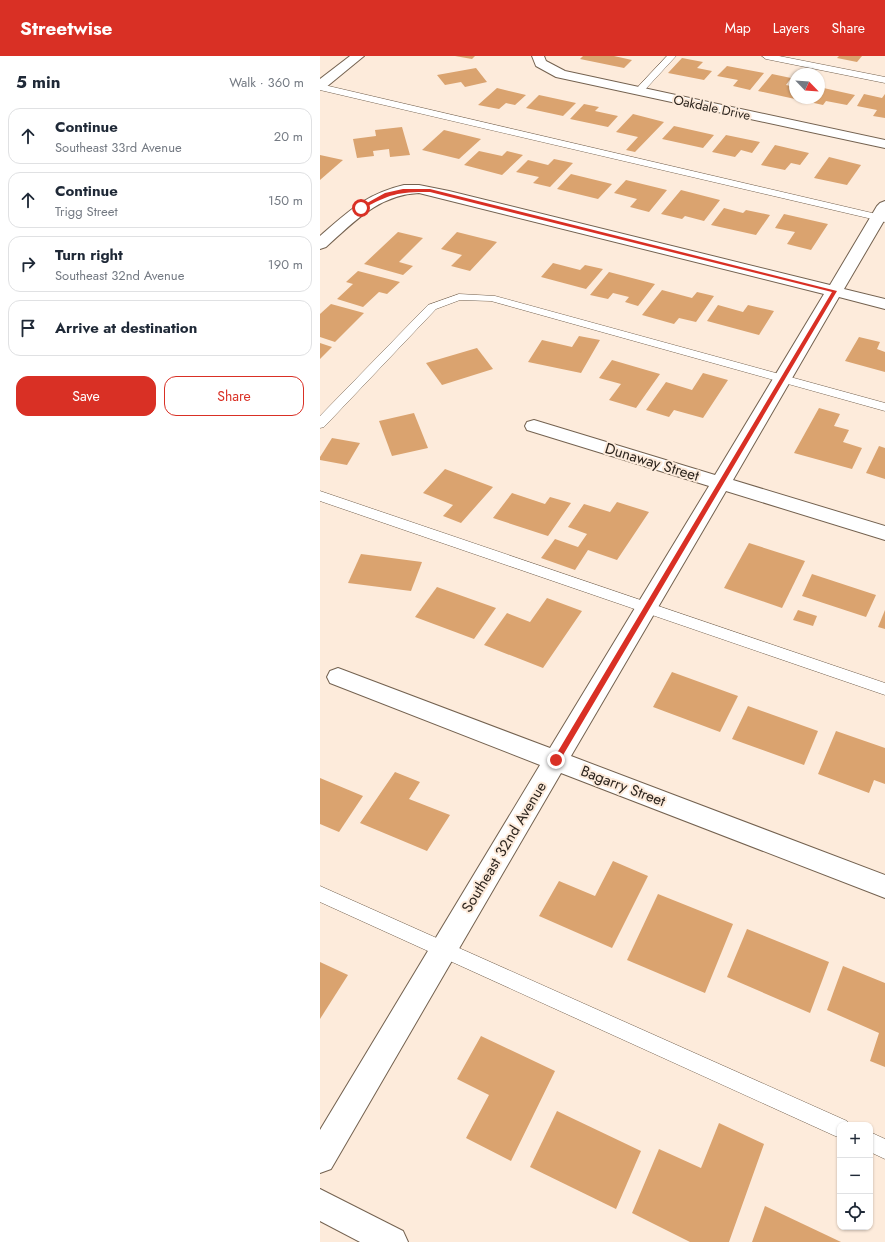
<!DOCTYPE html>
<meta charset="utf-8">
<style>
:root{--surface:#fff;--page:#f2f2f3;--text:#1f2937;--muted:#747a83;--line:#e0e1e3;--accent:#d93025}
body{margin:0;font-family:Jost,sans-serif;background:var(--page);color:var(--text)}
.controls{position:absolute;right:12px;bottom:12px;display:grid;overflow:hidden;border-radius:8px;box-shadow:0 1px 3px #0004}
.controls button{width:36px;height:36px;display:grid;place-items:center;padding:0;border:0;border-bottom:1px solid var(--line);background:var(--surface);color:var(--text);font:20px sans-serif}
.compass{position:absolute;left:469px;top:12px;width:36px;height:36px;border-radius:50%;background:var(--surface);box-shadow:0 1px 3px #0004;rotate:115deg}
.stop{position:absolute;width:12px;height:12px;margin:-9px;border:3px solid #d93025;border-radius:50%;background:#fff}
.stop.end{background:#d93025;border-color:#fff;box-shadow:0 1px 4px #0008}
.list{margin:0;padding:0;list-style:none}
h2{display:flex;justify-content:space-between;align-items:center;height:52px;margin:0;padding:0 16px;font-size:17px}
h2 small{font-size:13px;font-weight:400;color:var(--muted)}
.list li{display:grid;grid-template-columns:26px 1fr auto;gap:12px;align-items:center;box-sizing:border-box;height:56px;margin:0 8px 8px;padding:0 8px;border:1px solid var(--line);border-radius:12px}
.list b{display:block;font-size:15px;white-space:nowrap}
.list p{margin:0;font-size:13px;white-space:nowrap;color:var(--muted)}
.list em{font-size:13px;font-style:normal;color:var(--muted)}
.actions{display:flex;gap:8px;padding:12px 16px}
.actions a{flex:1;padding:9px 0;border:1px solid var(--accent);border-radius:12px;text-align:center;font-size:14px;color:var(--accent)}
.actions .main{background:var(--accent);color:#fff}
.icon{flex:none;width:22px;height:22px;fill:none;stroke:currentColor;stroke-width:2;stroke-linecap:round;stroke-linejoin:round}
.map{position:relative;flex:none;width:565px;height:1186px;overflow:hidden}
header{display:flex;align-items:center;gap:24px;box-sizing:border-box;height:56px;padding:0 20px;background:var(--accent);color:#fff}
header strong{font-size:19px}
nav{display:flex;gap:22px;margin-inline-start:auto;font-size:14px}
main{display:flex}
aside{flex:1;background:var(--surface)}
.map>svg:first-child{display:block}
</style>
<header>
<strong>Streetwise</strong>
<nav><a>Map</a><a>Layers</a><a>Share</a></nav>
</header>
<main>
<aside>
<h2>5 min<small>Walk · 360 m</small></h2>
<ul class="list">
<li><svg class="icon" aria-label="ahead" viewBox="0 0 24 24"><path d="M12 20V5M6 11l6-6 6 6"/></svg><div><b>Continue</b><p>Southeast 33rd Avenue</p></div><em>20 m</em></li>
<li><svg class="icon" aria-label="ahead" viewBox="0 0 24 24"><path d="M12 20V5M6 11l6-6 6 6"/></svg><div><b>Continue</b><p>Trigg Street</p></div><em>150 m</em></li>
<li><svg class="icon" aria-label="right" viewBox="0 0 24 24"><path d="M7 20v-9h11M14 6l5 5-5 5"/></svg><div><b>Turn right</b><p>Southeast 32nd Avenue</p></div><em>190 m</em></li>
<li><svg class="icon" aria-label="arrive" viewBox="0 0 24 24"><path d="M6 21V4h12l-3 4 3 4H6"/></svg><div><b>Arrive at destination</b></div></li>
</ul>
<div class="actions"><a class="main">Save</a><a>Share</a></div>
</aside>
<div class="map">
<svg width="565" height="1186" viewBox="0 0 565 1186">
<rect width="100%" height="100%" fill="#fdebdb"/>
<g fill="#daa36f">
<polygon points="135,0 155,0 152,3"/>
<polygon points="263,0 294,0 312,4 304,12 260,3"/>
<polygon points="519,0 542,0 537,6 517,2"/>
<polygon points="362,2 383,6 377,12 392,15 384,24 348,17"/>
<polygon points="407,10 444,17 430,34 413,30 418,24 397,20"/>
<polygon points="156,12 167,26 145,31 141,26 125,29 117,19"/>
<polygon points="452,18 471,22 466,29 475,31 475,43 438,35"/>
<polygon points="499,31 535,39 527,49 506,45 503,49 485,45 487,42 499,42"/>
<polygon points="177,32 206,39 195,49 186,47 179,53 158,49"/>
<polygon points="544,38 562,42 565,38 565,62 553,60 557,54 537,50"/>
<polygon points="219,39 256,47 243,60 206,52"/>
<polygon points="264,48 279,51 275,55 298,60 288,71 250,63"/>
<polygon points="313,58 344,66 315,96 306,94 318,81 296,76"/>
<polygon points="354,70 394,79 383,92 342,83"/>
<polygon points="82,71 90,99 70,101 69,93 53,95 54,100 37,102 33,83 56,80 55,74"/>
<polygon points="124,74 161,83 139,103 102,94"/>
<polygon points="406,79 440,86 432,97 421,94 415,101 392,96"/>
<polygon points="455,89 489,97 480,109 471,107 465,114 441,109"/>
<polygon points="159,95 182,100 187,95 203,99 182,119 144,109"/>
<polygon points="0,99 23,104 0,124"/>
<polygon points="509,101 541,109 527,129 494,122"/>
<polygon points="234,103 253,107 230,131 213,127 219,121 196,116 208,104 228,109"/>
<polygon points="251,118 292,128 278,143 237,133"/>
<polygon points="306,124 347,134 329,156 310,151 317,143 294,137"/>
<polygon points="361,134 400,144 384,165 365,160 362,163 341,158"/>
<polygon points="404,152 423,157 426,154 450,159 436,179 391,169"/>
<polygon points="464,158 508,168 491,194 467,188 475,176 455,172"/>
<polygon points="78,176 103,182 79,206 93,210 83,219 44,208"/>
<polygon points="137,176 177,186 150,215 131,210 142,199 121,193"/>
<polygon points="233,207 260,214 265,209 283,213 266,233 221,221"/>
<polygon points="38,215 80,226 67,238 59,236 43,251 17,243 33,228 26,226"/>
<polygon points="289,216 335,228 318,250 305,246 309,241 293,237 288,243 270,239"/>
<polygon points="342,234 372,242 377,236 394,240 376,266 359,262 354,268 322,259"/>
<polygon points="11,248 44,257 15,286 0,281 0,258"/>
<polygon points="398,249 423,256 428,249 454,255 439,279 387,265"/>
<polygon points="259,280 280,284 261,317 208,306 222,284 252,291"/>
<polygon points="539,281 560,286 557,293 565,296 565,316 525,305"/>
<polygon points="0,287 12,291 0,303"/>
<polygon points="157,292 173,313 122,329 106,307"/>
<polygon points="292,304 340,318 316,352 289,344 301,328 279,322"/>
<polygon points="383,317 408,324 383,362 354,354 349,361 326,354 346,326 372,334"/>
<polygon points="499,352 520,358 514,370 529,374 523,386 542,392 532,413 474,397"/>
<polygon points="94,357 108,392 72,400 59,365"/>
<polygon points="12,382 40,387 27,409 0,404 0,401"/>
<polygon points="559,390 565,392 565,423 546,417"/>
<polygon points="125,413 173,431 141,467 123,460 133,449 103,437"/>
<polygon points="192,437 225,448 230,441 251,447 228,480 173,462"/>
<polygon points="297,446 329,456 297,504 268,494 255,514 221,502 235,483 258,491 267,478 248,471 264,448 290,456"/>
<polygon points="429,487 485,505 462,552 404,532"/>
<polygon points="41,498 102,506 91,535 28,527"/>
<polygon points="492,518 556,539 546,561 482,540"/>
<polygon points="117,531 176,552 154,583 95,561"/>
<polygon points="227,542 262,555 223,612 164,589 187,557 210,566"/>
<polygon points="478,554 497,560 493,570 473,564"/>
<polygon points="565,554 565,573 558,571"/>
<polygon points="352,616 418,640 400,676 333,651"/>
<polygon points="428,650 498,675 484,709 412,683"/>
<polygon points="516,675 565,692 565,728 554,724 549,737 498,718"/>
<polygon points="75,716 100,726 89,743 130,759 107,795 40,767"/>
<polygon points="0,722 43,740 19,776 0,768"/>
<polygon points="293,805 328,820 292,892 219,860 239,825 275,840"/>
<polygon points="338,838 413,868 385,937 307,904"/>
<polygon points="427,873 509,906 490,957 407,921"/>
<polygon points="0,906 28,919 0,963"/>
<polygon points="523,910 565,927 565,1011 550,1005 559,977 507,954"/>
<polygon points="161,980 235,1015 191,1105 146,1082 169,1039 137,1023"/>
<polygon points="237,1055 321,1095 296,1153 210,1111"/>
<polygon points="399,1067 444,1088 409,1186 370,1186 312,1157 339,1093 381,1112"/>
<polygon points="445,1150 521,1186 432,1186"/>
</g>
<g fill="none" stroke-linecap="round" stroke-linejoin="round">
<g stroke="#746250" stroke-width="1">
<g id="service">
<polygon points="347,0 356,0 322,37 316,37 316,33"/>
<polygon points="442,0 459,0 565,21 565,27 446,3"/>
<polygon points="0,28 565,160 565,166 0,34"/>
<polygon points="139,238 175,240 565,347 565,355 171,245 140,244 116,253 4,371 0,372 0,360 108,249"/>
<polygon points="0,435 565,627 565,639 0,445"/>
<polygon points="0,830 527,1065 529,1069 520,1069 520,1082 513,1079 0,846"/>
<polygon points="550,1076 565,1083 565,1103 550,1096"/>
</g>
</g>
<g stroke="#746250" stroke-width="2">
<g id="minor">
<polygon points="212,0 224,0 226,5 245,15 565,84 565,92 236,21 216,10"/>
<path d="M 84,129 L 99,129 L 129,135 L 510,229 L 557,150 L 560,147 L 565,145 L 565,163 L 524,233 L 565,243 L 565,253 L 519,241 L 413,424 L 565,470 L 565,484 L 406,435 L 251,700 L 565,819 L 565,842 L 241,717 L 11,1113 L 0,1117 L 0,1074 L 220,709 L 10,627 L 7,621 L 10,615 L 18,612 L 26,615 L 230,692 L 389,430 L 207,374 L 205,370 L 207,366 L 214,364 L 395,419 L 504,238 L 99,137 C 58,139 34,166 6,191 L 0,193 L 0,180 C 29,155 46,138 84,129 Z"/>
<polygon points="0,1133 83,1175 88,1186 40,1186 0,1165"/>
</g>
</g>
<g stroke="#746250" stroke-width="2">
<polygon id="secondary" points="30,0 44,0 5,32 0,33 0,23"/>
</g>
<use href="#service" fill="#fff" fill-rule="evenodd"/>
<use href="#minor" fill="#fff" fill-rule="evenodd"/>
<use href="#secondary" fill="#fff" fill-rule="evenodd"/>
</g>
<path fill="#d93025" d="M 83,133 L 110,133 L 517,235 L 239,706 L 234,706 L 234,702 L 512,236 L 110,136 C 76,136 71,138 42,153 L 38,152 L 65,137 Z"/>
<g text-anchor="middle" stroke-width="4" stroke-linejoin="round" paint-order="stroke">
<g font-size="13" fill="#2d251e" stroke="#fdebdb">
<text transform="translate(392 51) rotate(12)" y="5">Oakdale Drive</text>
</g>
<g font-size="15" fill="#2d251e" stroke="#fdebdb">
<text transform="translate(332 406) rotate(17)" y="5">Dunaway Street</text>
<text transform="translate(303 730) rotate(21)" y="5">Bagarry Street</text>
<text transform="translate(184 791) rotate(-59)" y="5">Southeast 32nd Avenue</text>
</g>
</g>
</svg>
<div class="controls">
<button>+</button>
<button>−</button>
<button><svg class="icon" aria-label="locate" viewBox="0 0 24 24"><circle cx="12" cy="12" r="6"/><path d="M12 2v4M12 18v4M2 12h4M18 12h4"/></svg></button>
</div>
<svg class="compass" viewBox="-18 -18 36 36"><path d="M0-13l5 13h-10z" fill="#e53935"/><path d="M0 13l5-13h-10z" fill="#747a83"/></svg>
<div class="stop" style="left:41px;top:152px"></div>
<div class="stop end" style="left:236px;top:704px"></div>
</div>
</main>
